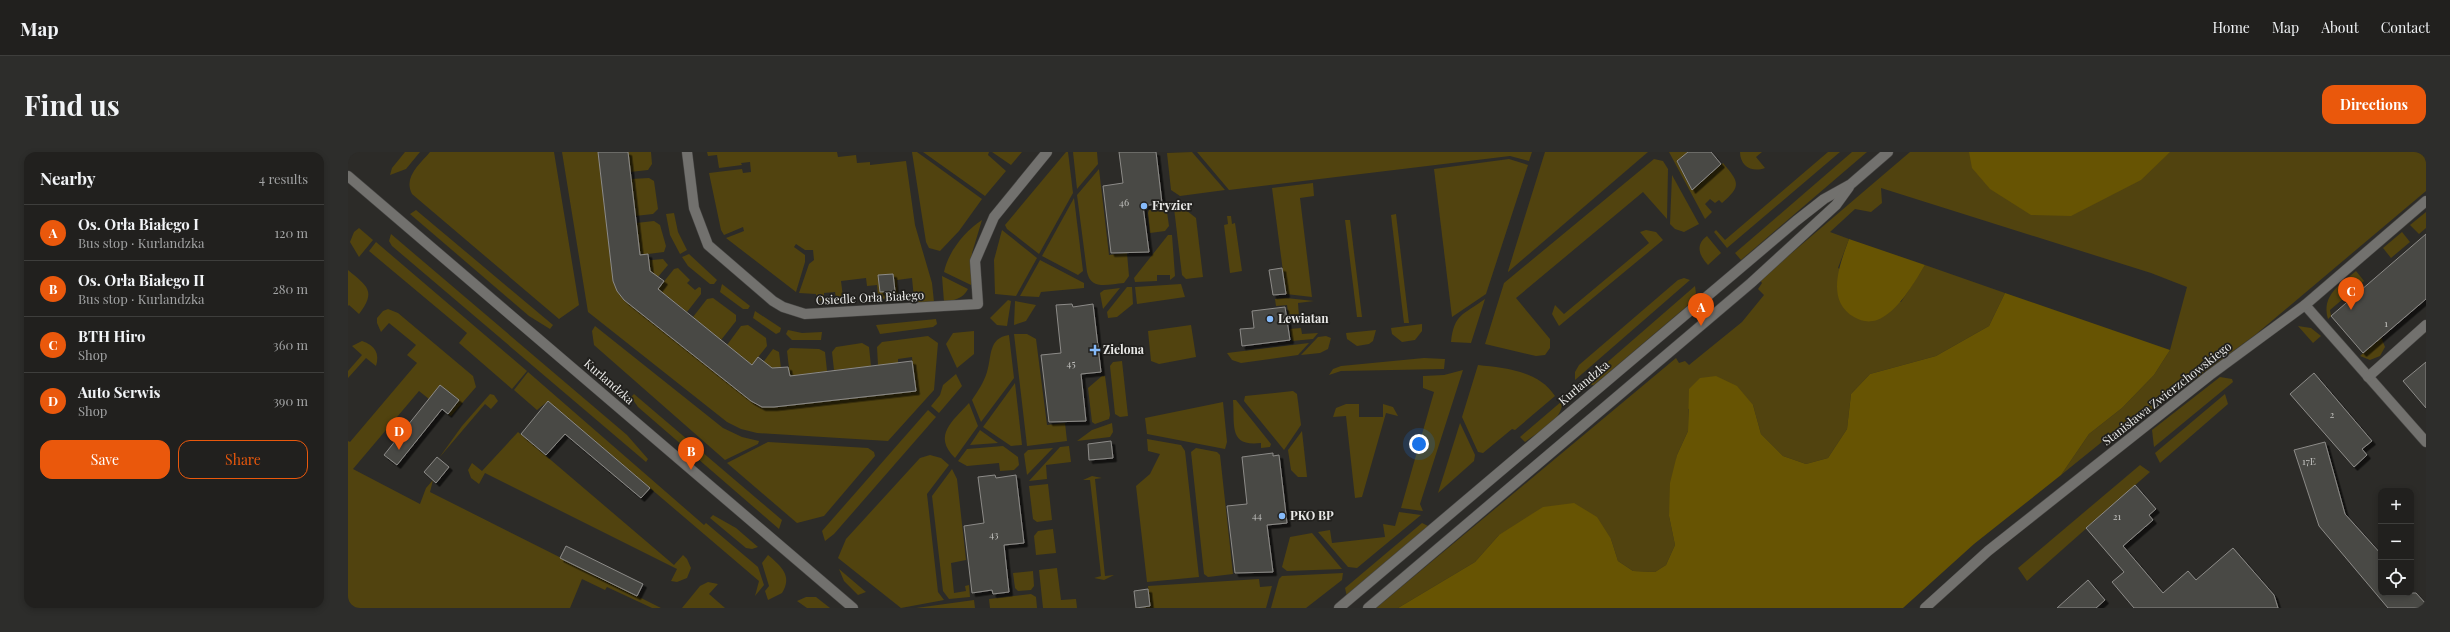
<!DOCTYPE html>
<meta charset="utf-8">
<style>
:root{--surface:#21201e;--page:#2d2d2b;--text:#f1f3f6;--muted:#a2a3a4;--line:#3e3e3c;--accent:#ea580c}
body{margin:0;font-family:"Playfair Display",serif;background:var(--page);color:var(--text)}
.controls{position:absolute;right:12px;bottom:12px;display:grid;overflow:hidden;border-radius:8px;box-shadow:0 2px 6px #0003}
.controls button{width:36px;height:36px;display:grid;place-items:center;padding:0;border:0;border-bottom:1px solid var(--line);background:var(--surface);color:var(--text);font:20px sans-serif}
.you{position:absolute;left:1071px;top:292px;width:14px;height:14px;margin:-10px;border:3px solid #fff;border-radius:50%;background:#1a73e8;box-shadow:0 0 0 6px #1a73e833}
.badge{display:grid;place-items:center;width:26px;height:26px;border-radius:50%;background:var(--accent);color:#fff;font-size:13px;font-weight:700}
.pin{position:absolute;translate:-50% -33px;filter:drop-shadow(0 1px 2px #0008)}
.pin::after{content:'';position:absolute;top:21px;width:14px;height:12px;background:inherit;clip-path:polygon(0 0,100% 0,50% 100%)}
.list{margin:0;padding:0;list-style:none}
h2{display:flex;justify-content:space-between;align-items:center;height:52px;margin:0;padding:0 16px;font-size:17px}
h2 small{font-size:13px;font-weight:400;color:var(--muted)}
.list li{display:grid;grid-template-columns:26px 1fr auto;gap:12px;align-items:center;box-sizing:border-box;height:56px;padding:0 16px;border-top:1px solid var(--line)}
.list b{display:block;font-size:15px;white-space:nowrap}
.list p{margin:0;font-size:13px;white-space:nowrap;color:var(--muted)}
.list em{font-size:13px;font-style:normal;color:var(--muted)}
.actions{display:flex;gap:8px;padding:12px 16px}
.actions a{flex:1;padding:9px 0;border:1px solid var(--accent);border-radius:12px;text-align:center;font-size:14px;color:var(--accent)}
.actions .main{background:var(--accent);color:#fff}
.icon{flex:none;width:22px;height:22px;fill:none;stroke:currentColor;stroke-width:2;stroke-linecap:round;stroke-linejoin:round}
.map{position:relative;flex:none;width:2078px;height:456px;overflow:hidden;border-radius:12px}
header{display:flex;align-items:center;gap:24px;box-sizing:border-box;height:56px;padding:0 20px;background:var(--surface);border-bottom:1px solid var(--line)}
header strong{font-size:19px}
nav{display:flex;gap:22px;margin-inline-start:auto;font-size:14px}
.intro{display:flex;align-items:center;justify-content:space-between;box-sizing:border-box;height:96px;padding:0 24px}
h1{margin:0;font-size:28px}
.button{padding:10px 18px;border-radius:12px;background:var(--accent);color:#fff;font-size:14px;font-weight:700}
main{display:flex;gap:24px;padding:0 24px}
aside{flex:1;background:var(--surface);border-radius:12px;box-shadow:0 2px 6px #0003}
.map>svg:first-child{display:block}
</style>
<header>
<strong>Map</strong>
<nav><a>Home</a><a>Map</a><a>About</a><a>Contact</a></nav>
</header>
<div class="intro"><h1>Find us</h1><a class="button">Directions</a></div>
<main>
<aside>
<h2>Nearby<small>4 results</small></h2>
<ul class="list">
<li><span class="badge">A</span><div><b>Os. Orła Białego I</b><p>Bus stop · Kurlandzka</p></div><em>120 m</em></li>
<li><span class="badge">B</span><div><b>Os. Orła Białego II</b><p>Bus stop · Kurlandzka</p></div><em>280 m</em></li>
<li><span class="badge">C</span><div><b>BTH Hiro</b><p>Shop</p></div><em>360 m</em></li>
<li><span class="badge">D</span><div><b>Auto Serwis</b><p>Shop</p></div><em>390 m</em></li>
</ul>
<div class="actions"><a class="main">Save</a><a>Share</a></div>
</aside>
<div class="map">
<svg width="2078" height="456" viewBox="0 0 2078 456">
<defs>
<filter id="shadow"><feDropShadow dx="3.5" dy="3.5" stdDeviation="0" flood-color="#0009"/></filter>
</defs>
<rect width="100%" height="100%" fill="#2c2b28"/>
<g fill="#51430f">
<polygon points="57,0 72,0 58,17 42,23 44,16"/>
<path d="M 82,0 L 206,0 L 231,153 L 211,167 L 64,42 C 55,25 72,12 82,0 Z"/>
<polygon points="214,0 250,0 265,129 269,139 276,148 403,249 414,255 426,255 567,239 564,205 550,207 550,211 530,213 529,195 534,190 580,184 590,191 586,238 540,289 409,281 393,277 379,270 240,160"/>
<polygon points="280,0 303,0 304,12 300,18 282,20"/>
<polygon points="359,0 489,0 490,5 508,3 509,11 522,10 522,13 558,9 567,73 584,131 586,150 571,150 566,147 564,126 549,128 550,144 534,147 534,143 530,143 529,133 519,134 518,126 493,129 495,145 488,146 487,140 476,141 476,148 469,149 468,142 451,141 461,112 466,108 465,98 457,98 448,92 446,95 457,103 457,110 448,140 378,86 396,79 395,75 376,83 373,78 361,21 394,17 395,21 403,20 402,10 393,11 394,13 371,16 369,3 360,4"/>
<polygon points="564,0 569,0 634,47 611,79 592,99 581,96 578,90"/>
<polygon points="575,0 641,0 640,3 658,19 637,44"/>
<polygon points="644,0 674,0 663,13"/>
<polygon points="718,0 720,0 725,41 691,102 659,77 657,73"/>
<polygon points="725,0 749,0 750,12 729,37"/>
<polygon points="844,0 877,38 832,44 823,38 819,1"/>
<polygon points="849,0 1184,0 1181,9 1162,4 881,38"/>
<polygon points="1197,0 1300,0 1160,120 1160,119"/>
<path d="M 1321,0 L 1340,0 L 1329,10 L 1344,38 L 1375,11 C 1391,30 1394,34 1374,51 L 1371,48 L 1367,51 L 1362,47 L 1357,52 L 1364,60 L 1357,67 Z"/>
<path d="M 1392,0 L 1414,0 L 1408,5 L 1417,16 C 1404,21 1392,14 1392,0 Z"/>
<polygon points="1480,0 1492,0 1379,96 1366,80 1368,78 1377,88"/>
<polygon points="1504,0 1519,0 1393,108 1387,101"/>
<polygon points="1562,0 2078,0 2078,39 1907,183 1778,278 1765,281 1713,323 1741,282 1774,256 1806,223 1822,198 1839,135 1803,121 1533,36 1534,51 1523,60 1507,57 1482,80 1501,87 1490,116 1553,150 1577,113 1657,141 1641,174 1588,204 1522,222 1503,242 1499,277 1480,306 1458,312 1435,304 1413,282 1405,253 1340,257 1340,279 1329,303 1321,364 1327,393 1318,413 1307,420 1285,419 1270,409 1263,387 1151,383 1127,410 1050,456 1028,456 1328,206 1331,211 1337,209 1341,213 1394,170 1416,143 1410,137 1414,131 1412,128"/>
<polygon points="1161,7 1180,13 1138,142 1104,165 1086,17"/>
<polygon points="1306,7 1315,9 1320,17 1319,67 1295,40 1168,146 1202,187 1202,196 1197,203 1188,204 1137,192 1156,131"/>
<path d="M 751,17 L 761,103 L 779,101 L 781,124 L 776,131 C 761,132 743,139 739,120 L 729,43 Z"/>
<polygon points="1324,23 1351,72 1336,80 1327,77 1322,72"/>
<polygon points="301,26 306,29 310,57 305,62 287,64 283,27"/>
<polygon points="965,31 966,44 952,46 964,145 938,142 924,36"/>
<polygon points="726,46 735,119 730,123 694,104"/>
<polygon points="834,55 848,66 855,125 838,127 834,123 826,56"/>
<polygon points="814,56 819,60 821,74 817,79 802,81 800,61 801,58"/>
<polygon points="68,58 205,173 202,177 181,164 62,62"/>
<polygon points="2078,60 2078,76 2071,82 2062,73"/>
<polygon points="326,61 330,80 339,98 332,102 322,83 318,62"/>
<polygon points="1048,62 1061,171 1056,171 1043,63"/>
<polygon points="879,64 883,64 884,72 887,71 894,119 882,121 876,73 880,72"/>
<path d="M 634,68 L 624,101 L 623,133 L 596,120 C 600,100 617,79 634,68 Z"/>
<polygon points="997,68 1002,68 1014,165 1009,165"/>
<polygon points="306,69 312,73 318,94 316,100 292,103 288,71"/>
<polygon points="11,76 25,88 11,105 2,90 6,80"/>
<polygon points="654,78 689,106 668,144 647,142 646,108"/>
<polygon points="1298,78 1308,80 1315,88 1211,174 1204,162 1207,153 1216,162 1301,91 1292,80"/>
<polygon points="2054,80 2062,90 2043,106 2035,96"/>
<polygon points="43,82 279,283 300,307 298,310 44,94 41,89"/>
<polygon points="820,83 824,83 827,124 822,128 822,123 809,123 809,129 787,130 786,126"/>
<path d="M 1359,84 L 1373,101 L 1360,113 C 1351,103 1347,93 1359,84 Z"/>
<polygon points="28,90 179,219 164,237 111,191 119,181 21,99"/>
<polygon points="341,102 369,128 366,132 362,132 340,114 334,105"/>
<polygon points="315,107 320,113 304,132 292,109"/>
<polygon points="692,108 736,131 736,136 693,140 691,145 672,144"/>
<polygon points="330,116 342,128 339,131 347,138 351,135 353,136 353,142 339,160 310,137 326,117"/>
<path d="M 0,118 C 19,134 29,139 11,162 L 1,153 L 0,154 Z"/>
<path d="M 2008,119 L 2016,129 L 1982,158 L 1983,164 L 1980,167 C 1973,143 1992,133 2008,119 Z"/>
<path d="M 594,124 L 620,137 C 615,147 606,148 596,150 Z"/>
<polygon points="1336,126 1342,128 1227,228 1227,220 1231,213 1330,128"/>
<polygon points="374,132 402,154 400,157 395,157 372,140"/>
<polygon points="833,132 837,145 789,152 787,135"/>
<polygon points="1347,134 1348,141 1339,154 1252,228 1246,233 1232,234"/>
<polygon points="779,135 784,135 785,152 769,165 760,166 759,160"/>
<polygon points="772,136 755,157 752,141 756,138"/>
<polygon points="365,146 388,163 388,169 373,188 345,165 359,147"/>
<polygon points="938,146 966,149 950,151 951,165 941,167 939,153 928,154 927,147"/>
<path d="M 1137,147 L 1123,191 L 1103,190 C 1106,162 1115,163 1137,147 Z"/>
<polygon points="660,148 663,149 659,174 649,173 642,166"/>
<polygon points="667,149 688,153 678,169 666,173"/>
<polygon points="40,157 50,161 125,224 128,235 103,264 100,262 111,248 92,233 81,247 71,239 5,317 72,352 78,336 85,328 82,340 313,456 304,456 259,435 257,438 234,427 222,456 0,456 0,289 2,290 69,211 59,203 68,193 41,171 33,180 29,171 29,166 35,159"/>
<polygon points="407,159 433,176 432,180 428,182 405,166"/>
<polygon points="588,167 589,172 585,175 532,182 528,173"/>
<polygon points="1074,172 1074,179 1067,188 1054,190 1044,182 1043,176"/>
<polygon points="400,173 418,186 419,194 404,213 379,193 393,174"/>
<polygon points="843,173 848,205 811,212 803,209 800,179"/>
<polygon points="247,174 375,276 394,285 411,289 410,292 377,308 246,193 244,179"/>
<polygon points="1950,174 1963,176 1973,184 1965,191"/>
<polygon points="953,176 954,182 970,181 965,187 944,189 942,177"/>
<polygon points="440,178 454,181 474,180 473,188 444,188 438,182"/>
<polygon points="1028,178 1025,189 1021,192 1009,194 999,187 998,181"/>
<polygon points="626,179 626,202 609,216 598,192 605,181"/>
<polygon points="666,182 679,182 688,187 699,273 717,271 719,289 679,294"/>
<path d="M 661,183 L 666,226 L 633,270 L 624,248 C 630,239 636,230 639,220 C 644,204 640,186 661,183 Z"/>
<polygon points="978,184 983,186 980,197 972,201 953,203 970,185"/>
<polygon points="2033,185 2037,195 2032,204 2022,208 2012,204"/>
<path d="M 14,189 C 27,193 32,202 28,214 L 18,206 L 0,226 L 0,219 L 14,203 L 4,194 Z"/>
<polygon points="514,191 521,195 523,214 486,218 484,200 488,195"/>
<polygon points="961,191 950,203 893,211 884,208 879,201"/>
<polygon points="442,196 471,197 477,200 479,219 442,224 439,199"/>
<polygon points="425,197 431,200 434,224 410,217"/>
<polygon points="1076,206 1097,207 1096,217 993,219 981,223 985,217 993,214"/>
<polygon points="774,209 780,264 772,265 767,262 762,214 765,210"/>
<path d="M 1130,213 C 1158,216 1191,219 1207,244 L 1167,278 L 1164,277 L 1135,301 L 1130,300 L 1114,265 Z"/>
<polygon points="1115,218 1072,352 1075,359 1053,356 1086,240 1075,236 1075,224 1096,223"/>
<polygon points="180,220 356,373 358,371 410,415 416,433 407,444 411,429 200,249 189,258 166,238"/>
<polygon points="608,222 614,234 591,261 583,254 592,243 595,233"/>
<polygon points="754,224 757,224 762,263 761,267 747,272 744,270 740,236"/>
<polygon points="1872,225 1884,227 1885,230 1806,295 1804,278"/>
<polygon points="667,231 674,293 663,294 635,275"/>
<polygon points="945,239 949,242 953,273 936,298 896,249 897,244"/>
<polygon points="142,242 146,243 150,249 143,257 137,252 91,306 114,274"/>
<polygon points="286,242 434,368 431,377 290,255 283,245"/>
<polygon points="1877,242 1880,252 1812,311 1807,301"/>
<path d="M 885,248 L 888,248 L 923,292 L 922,295 L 913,296 L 913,291 C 880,295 887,273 885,248 Z"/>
<path d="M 1214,249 C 1216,267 1190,280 1177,290 L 1172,285 Z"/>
<polygon points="875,250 879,290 877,297 799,282 797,266"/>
<path d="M 621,251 L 630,274 L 607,306 C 584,283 605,269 621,251 Z"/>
<polygon points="998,252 1011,252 1011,265 1035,265 1035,252 1045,255 1050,264 1038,261 1014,345 1007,346 998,264 985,265 988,256"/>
<polygon points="580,258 588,265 486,382 477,389 474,379"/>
<polygon points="764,271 765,280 762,285 729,289 744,278"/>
<polygon points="1112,271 1127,303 1126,309 1090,341"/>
<polygon points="632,278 650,291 622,293"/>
<polygon points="954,279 959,325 950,325 943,318 940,298"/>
<polygon points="170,280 326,413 335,403 339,407 343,416 339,426 329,430 323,429 329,417 137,321 131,332 123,326 120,318 124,311 134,319"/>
<polygon points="799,287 833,293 837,299 851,425 799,430 788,334 802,322 812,302 800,299"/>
<polygon points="420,290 520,296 526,300 527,304 476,364 449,371 379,311"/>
<polygon points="655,294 670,305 671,313 666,318 652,319 651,311 619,314 610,309 619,297"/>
<polygon points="721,294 723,310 698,313 699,327 681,329 712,295"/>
<polygon points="705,296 679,323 676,302 680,298"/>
<polygon points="848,296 869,300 872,303 885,422 860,425 856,422 843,300"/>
<polygon points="582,303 593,306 601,313 579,342 590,440 596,448 553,456 490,406 498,387 572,306"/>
<polygon points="1792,313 1802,320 1679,429 1670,416"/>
<polygon points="604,317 609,327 618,408 603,411 606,441 618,439 617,434 621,433 622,445 601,447 595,439 584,344"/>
<polygon points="744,324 754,326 747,327 757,424 766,423 756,428 746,426 753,424 752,414 742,328 735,328"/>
<polygon points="700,332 704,368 689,370 685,367 681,334"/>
<polygon points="1051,360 1073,363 1009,416 1000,415 970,380 982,378 984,391 1037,385 1035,372 1047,374"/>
<polygon points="365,363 388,376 410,395 404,397 398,396 362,366"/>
<polygon points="1074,371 1082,375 999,445 997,436"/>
<polygon points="705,377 708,401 688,403 686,384 690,379"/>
<polygon points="964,381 994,417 939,419 934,415 942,385"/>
<path d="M 420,403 C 433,414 445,424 434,441 L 420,448 L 417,439 L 421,434 L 414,411 Z"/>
<polygon points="709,416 713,448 728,447 729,456 695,456 691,418"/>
<polygon points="491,417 518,440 510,443 496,429"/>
<polygon points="685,419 686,434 683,438 670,439 667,436 665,421"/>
<polygon points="995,421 994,428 958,456 923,456 931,427 934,424"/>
<polygon points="911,427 912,435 924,434 918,456 786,456 802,454 800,434"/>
<polygon points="360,430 370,432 361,442 377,456 334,456 352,434"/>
<polygon points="683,442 688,445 689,456 642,456 641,447"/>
<polygon points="458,445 468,445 482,456 459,456 449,449"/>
<polygon points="626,448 627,456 568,456"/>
</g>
<g fill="#675403">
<polygon points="1621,0 1822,0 1793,28 1723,64 1683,63 1642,37 1624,16"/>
<path d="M 1501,87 L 1577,113 C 1566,131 1549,161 1529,168 C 1520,171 1513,169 1506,165 C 1477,148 1492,112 1501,87 Z"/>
<polygon points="1657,141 1822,198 1806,223 1774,256 1741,282 1713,323 1626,392 1555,456 1050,456 1127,410 1151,383 1195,355 1226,351 1249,365 1263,387 1270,409 1285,419 1307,420 1318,413 1327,393 1321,364 1322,331 1329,303 1340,279 1341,237 1352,226 1368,224 1389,234 1405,253 1413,282 1435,304 1458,312 1480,306 1499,277 1503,242 1522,222 1588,204 1641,174"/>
</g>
<g fill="#4a4945" stroke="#8c8b88" filter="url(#shadow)">
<polygon points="250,0 280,0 292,103 300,102 302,119 316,129 310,137 404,213 410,205 424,216 440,215 442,224 564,209 568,239 426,255 414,255 403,249 276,148 269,139 265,129"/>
<polygon points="771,0 808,0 814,51 795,54 801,100 763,101 755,34 775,31"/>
<polygon points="1340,0 1363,0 1373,12 1344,38 1329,9"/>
<polygon points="2078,82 2078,147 2015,201 1983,164"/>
<polygon points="934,116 938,142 925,143 921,118"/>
<polygon points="545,122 547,139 532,140 530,123"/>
<polygon points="724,152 725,155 745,152 753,220 733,222 738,269 701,270 693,203 713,201 708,153"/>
<polygon points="937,155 942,188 894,194 892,177 906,176 904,159"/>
<polygon points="2078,210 2078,256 2055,229"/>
<polygon points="1966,221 2024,289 2014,297 2019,303 2006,315 1942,242"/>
<polygon points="92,233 111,248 100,262 94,257 49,313 36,303"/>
<polygon points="200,249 302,336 293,346 217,282 198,303 173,282"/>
<polygon points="763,289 765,306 741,308 740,292"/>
<polygon points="1977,290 1997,362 2033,402 2033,441 2068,441 2078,452 2078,456 2040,456 1971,374 1946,298"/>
<polygon points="925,301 925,304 931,303 939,371 919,373 925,420 887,421 879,354 899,352 894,305"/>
<polygon points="89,305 101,315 88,331 76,320"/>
<polygon points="647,323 648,326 668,323 676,391 656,393 661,440 645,442 644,438 624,441 616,374 636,371 630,325"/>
<polygon points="1787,333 1808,357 1801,363 1805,368 1775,394 1815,441 1840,419 1848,428 1885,396 1926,443 1930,456 1786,456 1764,430 1776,420 1738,376"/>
<polygon points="218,394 295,432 289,444 212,406"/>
<polygon points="1740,428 1757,448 1748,456 1709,456"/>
<polygon points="800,437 802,454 788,456 786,439"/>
</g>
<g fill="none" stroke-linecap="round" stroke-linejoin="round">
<g stroke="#474644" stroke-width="11">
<g id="minor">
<polyline points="339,0 346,56 360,93 425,149 435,155 457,162 630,152 627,109 646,65 699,0"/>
<polyline points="0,24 505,456"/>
<polyline points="1957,153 2078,290"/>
<polyline points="2020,225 2078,173"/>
<polyline points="991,456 1448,69 1476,47 1503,32 1540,0"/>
<polyline points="1020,456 1403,131 1488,53 1501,35"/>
<polyline points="1577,456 1640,399 1862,223 1957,153 2078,49"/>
</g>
</g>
<use href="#minor" stroke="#72716e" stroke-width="10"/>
</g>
<g fill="#86bbfb" stroke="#22211e" stroke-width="1.5">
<circle cx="796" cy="54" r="4"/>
<circle cx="922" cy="167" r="4"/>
<path d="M745 192h4v4h4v4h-4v4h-4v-4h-4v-4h4z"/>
<circle cx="934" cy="364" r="4"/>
</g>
<g text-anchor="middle" stroke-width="3.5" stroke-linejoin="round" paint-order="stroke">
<g font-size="10" fill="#c1c1be">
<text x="776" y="54">46</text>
<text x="2038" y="175">1</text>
<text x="723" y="215">45</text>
<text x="1984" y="266">2</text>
<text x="1961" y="313">17E</text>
<text x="909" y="367">44</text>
<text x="1769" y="368">21</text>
<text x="646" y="386">43</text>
</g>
<g font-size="12" font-weight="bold" fill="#e9e9e7" stroke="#22211e" text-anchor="start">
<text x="804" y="58">Fryzier</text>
<text x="930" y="171">Lewiatan</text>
<text x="755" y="202">Zielona</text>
<text x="942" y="368">PKO BP</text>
</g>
<g font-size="12" fill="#e9e9e7" stroke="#22211e">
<text transform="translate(522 146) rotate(-3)" y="4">Osiedle Orła Białego</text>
<text transform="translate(261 230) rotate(41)" y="4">Kurlandzka</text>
<text transform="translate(1236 231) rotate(-40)" y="4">Kurlandzka</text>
<text transform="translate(1819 242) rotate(-38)" y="4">Stanisława Zwierzchowskiego</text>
</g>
</g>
</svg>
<div class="controls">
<button>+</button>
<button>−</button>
<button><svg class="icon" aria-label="locate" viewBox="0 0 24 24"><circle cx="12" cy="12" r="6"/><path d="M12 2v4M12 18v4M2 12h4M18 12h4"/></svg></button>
</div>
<div class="you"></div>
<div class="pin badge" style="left:1353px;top:174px">A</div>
<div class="pin badge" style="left:343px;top:318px">B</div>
<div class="pin badge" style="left:2003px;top:158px">C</div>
<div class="pin badge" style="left:51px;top:298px">D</div>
</div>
</main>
